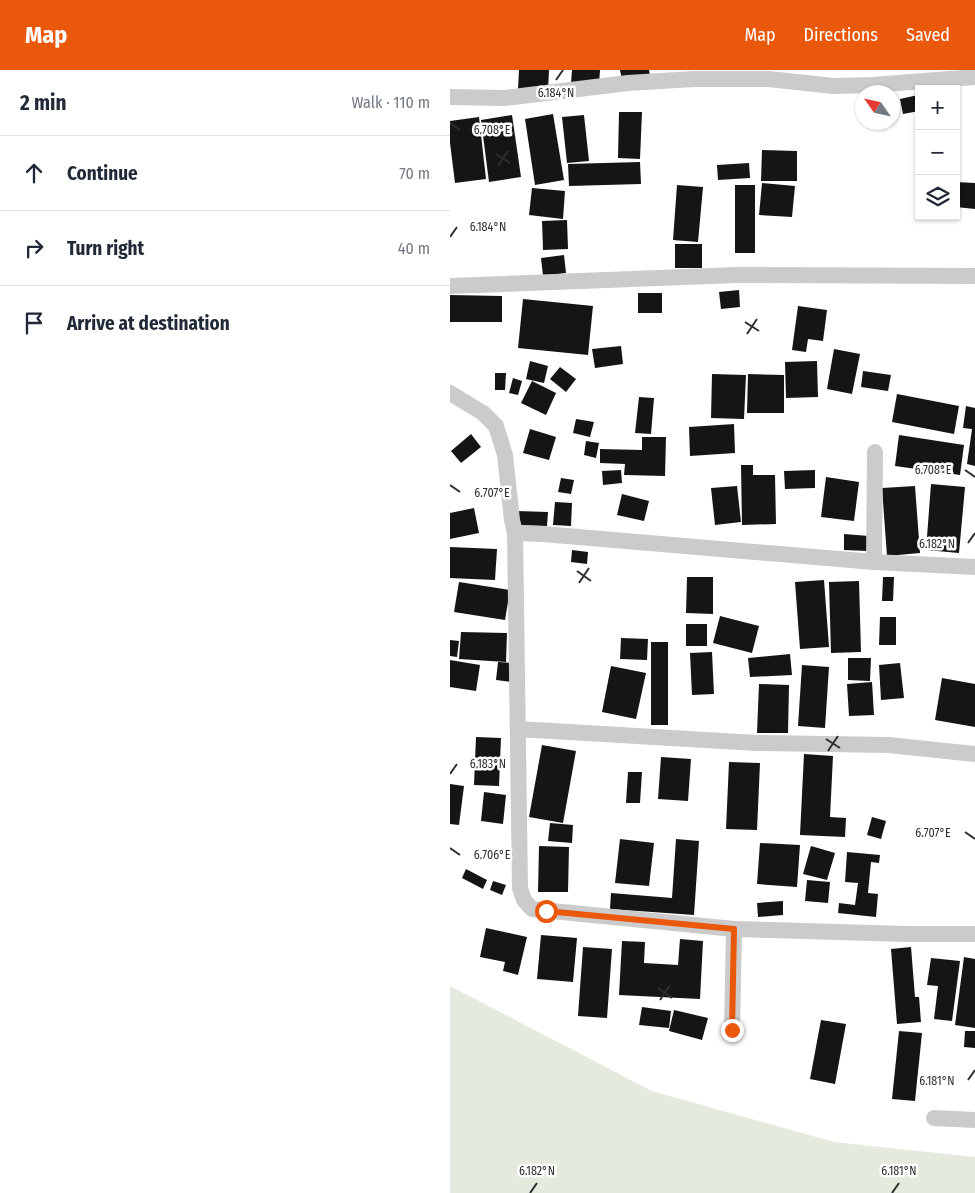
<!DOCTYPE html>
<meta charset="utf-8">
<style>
:root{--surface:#fff;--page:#f6f6f7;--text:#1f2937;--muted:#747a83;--line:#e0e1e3;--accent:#ea580c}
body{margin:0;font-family:"Fira Sans Condensed",sans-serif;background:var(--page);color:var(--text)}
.controls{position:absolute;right:15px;top:15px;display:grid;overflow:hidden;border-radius:0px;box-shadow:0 1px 4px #0004}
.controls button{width:45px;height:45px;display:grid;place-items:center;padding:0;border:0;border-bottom:1px solid var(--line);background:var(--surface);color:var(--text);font:25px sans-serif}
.compass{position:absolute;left:405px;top:15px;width:45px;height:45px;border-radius:50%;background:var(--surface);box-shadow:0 1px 4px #0004;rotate:304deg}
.stop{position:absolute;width:15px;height:15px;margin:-11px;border:4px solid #ea580c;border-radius:50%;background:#fff}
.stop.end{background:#ea580c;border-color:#fff;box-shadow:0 1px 5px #0008}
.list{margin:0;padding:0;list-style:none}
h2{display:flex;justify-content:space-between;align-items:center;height:65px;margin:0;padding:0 20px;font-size:21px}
h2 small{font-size:16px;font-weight:400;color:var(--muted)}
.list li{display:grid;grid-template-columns:32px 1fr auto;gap:15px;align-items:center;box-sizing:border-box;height:75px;padding:0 20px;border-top:1px solid var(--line)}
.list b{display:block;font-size:19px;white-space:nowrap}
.list em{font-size:16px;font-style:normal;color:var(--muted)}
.icon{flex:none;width:28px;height:28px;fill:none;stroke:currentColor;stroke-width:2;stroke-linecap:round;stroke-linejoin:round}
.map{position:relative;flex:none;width:525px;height:1123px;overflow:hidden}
header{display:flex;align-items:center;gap:30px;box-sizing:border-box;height:70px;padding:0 25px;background:var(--accent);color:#fff}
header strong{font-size:24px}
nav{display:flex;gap:28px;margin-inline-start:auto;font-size:18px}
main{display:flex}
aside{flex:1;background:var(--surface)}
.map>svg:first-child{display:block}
</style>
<header>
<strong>Map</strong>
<nav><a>Map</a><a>Directions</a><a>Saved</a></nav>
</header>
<main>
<aside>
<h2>2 min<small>Walk · 110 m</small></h2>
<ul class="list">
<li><svg class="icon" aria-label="ahead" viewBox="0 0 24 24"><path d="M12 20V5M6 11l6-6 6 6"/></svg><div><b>Continue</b></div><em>70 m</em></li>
<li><svg class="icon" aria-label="right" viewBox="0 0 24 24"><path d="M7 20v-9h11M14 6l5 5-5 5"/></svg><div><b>Turn right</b></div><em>40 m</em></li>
<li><svg class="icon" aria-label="arrive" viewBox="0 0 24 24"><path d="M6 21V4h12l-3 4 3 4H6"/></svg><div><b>Arrive at destination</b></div></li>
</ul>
</aside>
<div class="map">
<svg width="525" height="1123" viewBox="0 0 525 1123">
<rect width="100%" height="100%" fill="#fff"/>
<polygon fill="#e4eadd" points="0,916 202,1021 384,1072 525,1087 525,1123 0,1123"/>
<g fill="#151515">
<polygon points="69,0 99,0 98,21 68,19"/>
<polygon points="122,0 150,0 149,14 121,13"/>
<polygon points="170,0 199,0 200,5 172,10"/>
<polygon points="468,25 469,41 453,44 450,29"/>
<polygon points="169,42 192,42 190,89 168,88"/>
<polygon points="103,44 114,110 85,115 75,49"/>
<polygon points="62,45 71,107 39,112 31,50"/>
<polygon points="134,45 139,91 117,93 112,47"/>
<polygon points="29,47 36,109 5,113 0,73 0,51"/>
<polygon points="312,80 347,81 347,111 311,111"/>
<polygon points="190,92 191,114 119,116 118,94"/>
<polygon points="299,93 300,108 268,110 267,95"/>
<polygon points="506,112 525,113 525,139 506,137"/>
<polygon points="312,113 345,116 342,147 309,145"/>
<polygon points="227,115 253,117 248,172 223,170"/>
<rect x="285" y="115" width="20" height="68"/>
<polygon points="82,118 115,121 113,149 79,145"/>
<polygon points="117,150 118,179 93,180 92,151"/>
<rect x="225" y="174" width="27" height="24"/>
<polygon points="114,185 116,203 93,206 91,188"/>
<polygon points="289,220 290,237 271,239 269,222"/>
<rect x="188" y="223" width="24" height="20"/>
<polygon points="0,225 52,226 52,252 0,252"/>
<polygon points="73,229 143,236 138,285 68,278"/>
<polygon points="348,236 377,240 373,271 358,269 356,282 342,280"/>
<polygon points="171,276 173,294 145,298 142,279"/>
<polygon points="384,279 410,284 402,324 377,319"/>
<polygon points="80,291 98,296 94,313 76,309"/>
<polygon points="367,291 368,327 336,328 335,292"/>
<polygon points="110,297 126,309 116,322 100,309"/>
<polygon points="413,301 441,305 438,321 411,317"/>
<polygon points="45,303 56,303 55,320 45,320"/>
<polygon points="262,304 296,305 294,349 261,348"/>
<polygon points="298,304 334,305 334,343 297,343"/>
<polygon points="63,308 72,311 68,325 59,323"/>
<polygon points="82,311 106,323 96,345 71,333"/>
<polygon points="447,324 509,336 504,364 442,352"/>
<polygon points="189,327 204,328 201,364 185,363"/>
<polygon points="516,336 525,338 525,396 517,394 522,359 513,358"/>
<polygon points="126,349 144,352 140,367 123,363"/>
<polygon points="284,354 285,383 240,386 239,357"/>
<polygon points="80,359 106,367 99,390 73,383"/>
<polygon points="21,364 31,377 11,393 1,381"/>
<polygon points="449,365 514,375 510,405 445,396"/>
<polygon points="192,367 216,367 215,406 174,405 175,394 150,393 150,379 192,380"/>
<polygon points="136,371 149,373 146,388 134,385"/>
<polygon points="291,395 303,395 303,405 325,405 326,454 292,455"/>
<polygon points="171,400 172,413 153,415 152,401"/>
<polygon points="365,400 365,418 335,419 334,401"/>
<polygon points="376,407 409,412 404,451 371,447"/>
<polygon points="111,408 124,410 121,424 108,422"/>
<polygon points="481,414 515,417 509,483 476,480"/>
<polygon points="287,416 291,452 265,455 261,418"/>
<polygon points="465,416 470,483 437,486 432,418"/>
<polygon points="172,424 199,431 194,451 167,445"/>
<polygon points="105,432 122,433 121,456 103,455"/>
<polygon points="24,438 29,463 0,469 0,443"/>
<polygon points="67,441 98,442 97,456 66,455"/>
<polygon points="394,464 419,466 418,481 394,480"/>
<polygon points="0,477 47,479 45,510 0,508"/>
<polygon points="122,480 138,482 137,494 121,492"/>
<polygon points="237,507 263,507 263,544 236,543"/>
<polygon points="433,507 444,507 443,531 432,531"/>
<polygon points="374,510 379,577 350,579 345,512"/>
<polygon points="409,511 411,582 381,583 379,512"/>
<polygon points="9,512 60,520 55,550 4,542"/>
<polygon points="270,546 309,556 302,583 263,573"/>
<polygon points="430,547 446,547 446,575 429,575"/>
<rect x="236" y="554" width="21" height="22"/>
<polygon points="11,562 57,563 56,592 9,589"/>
<polygon points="171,568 198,569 197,590 170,589"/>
<polygon points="0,570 9,571 7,587 0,586"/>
<rect x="201" y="572" width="17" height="83"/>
<polygon points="262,582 264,624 242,625 240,583"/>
<polygon points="340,584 342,605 300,607 298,588"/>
<polygon points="398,588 421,588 420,611 398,610"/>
<polygon points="0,590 30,595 26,621 0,617"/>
<polygon points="48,592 63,593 61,612 46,610"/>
<polygon points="450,593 454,628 431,630 429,595"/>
<polygon points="352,595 379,597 375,658 348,656"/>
<polygon points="161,596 196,603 186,649 152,642"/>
<polygon points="492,608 525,614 525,657 485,650"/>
<polygon points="422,612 424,645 399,646 397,614"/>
<polygon points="309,614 339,615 338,663 307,663"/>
<polygon points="26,667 51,668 49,716 24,715"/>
<polygon points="92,675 126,681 113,753 79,747"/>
<polygon points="354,684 383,686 380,747 396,748 395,767 350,765"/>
<polygon points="211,687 241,689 238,731 208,729"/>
<polygon points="279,692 310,693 307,760 276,759"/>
<polygon points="178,702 192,702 190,733 176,733"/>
<polygon points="0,714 14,716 9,755 0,754"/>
<polygon points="34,722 56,725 53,754 31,751"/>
<polygon points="422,747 436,751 431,769 417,765"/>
<polygon points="100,753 123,755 122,773 98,771"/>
<polygon points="170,769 204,773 199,816 165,813"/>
<polygon points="226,769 249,771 244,845 160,839 161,823 222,828"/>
<polygon points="310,773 350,775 347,817 307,814"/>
<polygon points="89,776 119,777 118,822 88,822"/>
<polygon points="361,776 385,783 377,810 353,804"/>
<polygon points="397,782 430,785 429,793 421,792 418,823 428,824 426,847 388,843 389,833 405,835 408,813 395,812"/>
<polygon points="16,799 37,810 33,819 12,808"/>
<polygon points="357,810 380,812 378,833 355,831"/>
<polygon points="43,811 56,815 52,825 40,820"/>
<polygon points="333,831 333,845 308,847 307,833"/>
<polygon points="36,858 77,867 68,905 53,901 55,892 30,887"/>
<polygon points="91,865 127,868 123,912 87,909"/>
<polygon points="230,869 253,871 250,929 169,925 172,871 195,872 194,893 228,895"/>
<polygon points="133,877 162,879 157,948 128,946"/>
<polygon points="461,877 465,927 469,927 471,952 447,954 441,879"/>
<polygon points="514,887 525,889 525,958 505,955"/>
<polygon points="481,888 510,891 502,951 484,949 488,916 477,915"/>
<polygon points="192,937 221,941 219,958 189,955"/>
<polygon points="224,940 258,948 252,970 219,961"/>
<polygon points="371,950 396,954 385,1014 360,1009"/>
<polygon points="449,961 472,963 465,1031 442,1029"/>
<polygon points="515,961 525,961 525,978 514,977"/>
</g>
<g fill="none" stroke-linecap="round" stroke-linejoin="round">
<g stroke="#cbcbcb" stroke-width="16">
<polyline points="0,27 55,28 178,13 244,9 318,9 384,16 422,15 525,7"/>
<polyline points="0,216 287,205 525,206"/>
<polyline points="0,323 33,343 46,356 55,385 62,450 65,463 93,464 424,492 525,497"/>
<polyline points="65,463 70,818 74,830 82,839 284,859 457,864 525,864"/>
<polyline points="424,492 425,382"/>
<polyline points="68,659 307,673 439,675 525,684"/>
<polyline points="282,960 284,859"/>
<polyline points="484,1048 525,1050"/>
</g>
</g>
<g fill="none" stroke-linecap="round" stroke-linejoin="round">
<polyline stroke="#ea580c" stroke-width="6" points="96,841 284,859 282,960"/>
</g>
<path fill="none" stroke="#2e2e2e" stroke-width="2" d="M 106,10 L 113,0M 0,53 L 10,60M 46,84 L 60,93M 48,96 L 58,81M 0,167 L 7,157M 295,252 L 309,261M 297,264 L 307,249M 515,400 L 525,407M 0,415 L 10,422M 518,473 L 525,463M 127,501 L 141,511M 129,513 L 139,498M 376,669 L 390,678M 378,681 L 388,666M 0,704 L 7,694M 515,762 L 525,769M 0,778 L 10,785M 208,918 L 222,928M 210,930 L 220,915M 518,1010 L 525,1000M 80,1123 L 87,1113M 442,1123 L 449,1113"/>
<g font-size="12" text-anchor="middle" fill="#2e2e2e" stroke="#fff" stroke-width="5" stroke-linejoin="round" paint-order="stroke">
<text x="106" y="27">6.184°N</text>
<text x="42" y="64">6.708°E</text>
<text x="38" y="161">6.184°N</text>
<text x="483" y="404">6.708°E</text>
<text x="42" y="427">6.707°E</text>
<text x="487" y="478">6.182°N</text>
<text x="38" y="698">6.183°N</text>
<text x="483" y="767">6.707°E</text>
<text x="42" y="789">6.706°E</text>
<text x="487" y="1015">6.181°N</text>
<text x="87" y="1105">6.182°N</text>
<text x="449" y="1105">6.181°N</text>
</g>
</svg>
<div class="controls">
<button>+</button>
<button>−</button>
<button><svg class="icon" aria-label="layers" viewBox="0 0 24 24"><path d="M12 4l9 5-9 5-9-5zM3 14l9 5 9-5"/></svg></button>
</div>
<svg class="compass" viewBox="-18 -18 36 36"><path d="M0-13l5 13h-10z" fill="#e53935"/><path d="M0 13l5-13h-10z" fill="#747a83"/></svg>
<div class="stop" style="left:96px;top:841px"></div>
<div class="stop end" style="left:282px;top:960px"></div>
</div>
</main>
